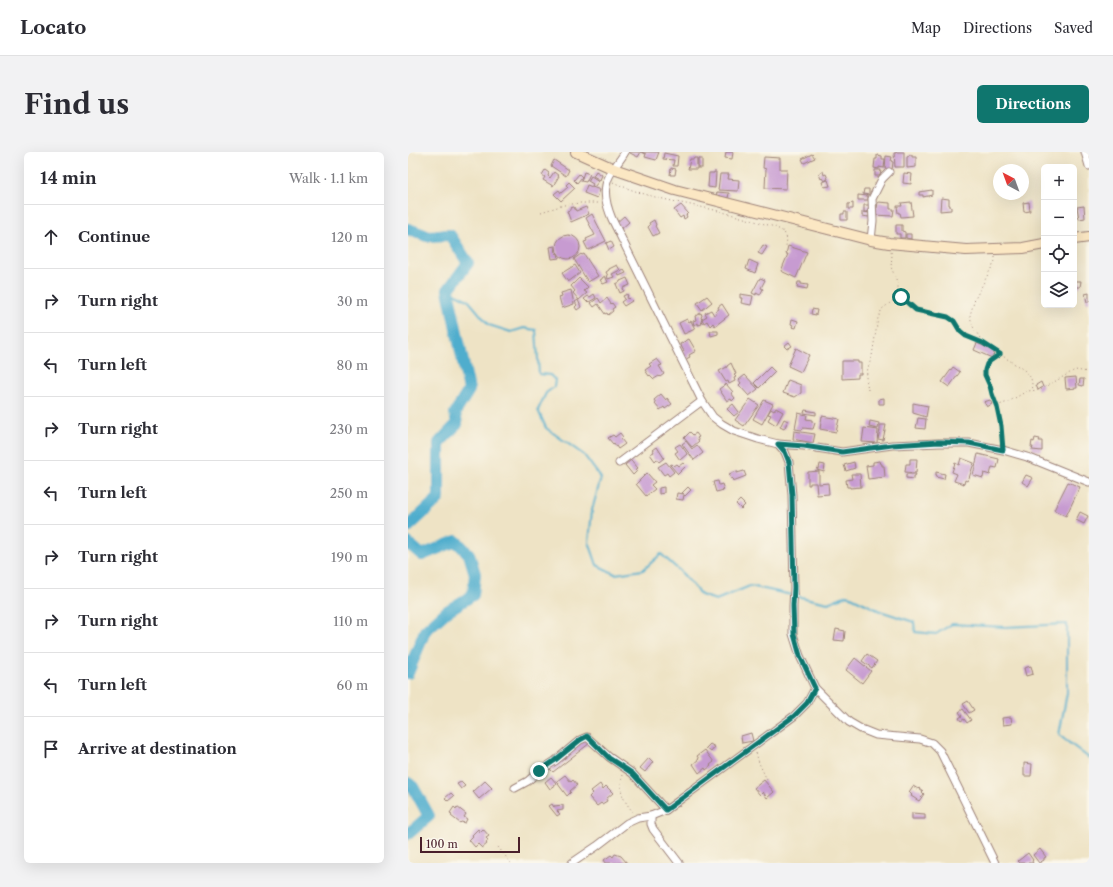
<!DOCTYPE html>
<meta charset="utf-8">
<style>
:root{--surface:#fff;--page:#f2f2f3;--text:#2b2b33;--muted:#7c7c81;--line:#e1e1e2;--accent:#0f766e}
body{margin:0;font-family:"Libre Caslon Text",serif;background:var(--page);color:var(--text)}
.controls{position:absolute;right:12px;top:12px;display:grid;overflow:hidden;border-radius:6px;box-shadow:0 4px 16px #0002}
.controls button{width:36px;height:36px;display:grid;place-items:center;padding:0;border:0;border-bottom:1px solid var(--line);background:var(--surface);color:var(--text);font:20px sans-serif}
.compass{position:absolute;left:585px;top:12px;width:36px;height:36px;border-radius:50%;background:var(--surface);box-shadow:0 4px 16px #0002;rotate:319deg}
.scale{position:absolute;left:12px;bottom:10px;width:100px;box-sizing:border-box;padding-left:4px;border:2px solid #4a1f2b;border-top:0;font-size:11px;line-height:14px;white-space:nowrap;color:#4a1f2b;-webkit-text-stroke:3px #fbf7ec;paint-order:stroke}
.stop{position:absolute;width:12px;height:12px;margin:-9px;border:3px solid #0f766e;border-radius:50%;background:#fff}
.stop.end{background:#0f766e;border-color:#fff;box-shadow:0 1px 4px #0008}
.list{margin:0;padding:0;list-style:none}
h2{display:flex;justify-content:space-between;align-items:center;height:52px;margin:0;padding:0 16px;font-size:17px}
h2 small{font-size:13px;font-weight:400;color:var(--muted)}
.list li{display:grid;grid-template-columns:26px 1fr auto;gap:12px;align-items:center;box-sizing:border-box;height:64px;padding:0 16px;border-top:1px solid var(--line)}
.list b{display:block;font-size:15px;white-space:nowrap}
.list em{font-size:13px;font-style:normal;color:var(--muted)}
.icon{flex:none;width:22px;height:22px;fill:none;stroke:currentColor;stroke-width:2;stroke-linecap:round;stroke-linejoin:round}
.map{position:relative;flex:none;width:681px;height:711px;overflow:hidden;border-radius:6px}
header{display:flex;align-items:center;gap:24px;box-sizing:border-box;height:56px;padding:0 20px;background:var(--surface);border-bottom:1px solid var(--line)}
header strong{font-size:19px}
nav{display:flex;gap:22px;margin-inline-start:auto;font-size:14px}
.intro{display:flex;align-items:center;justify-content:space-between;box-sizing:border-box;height:96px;padding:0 24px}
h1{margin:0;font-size:28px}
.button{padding:10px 18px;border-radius:6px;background:var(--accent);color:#fff;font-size:14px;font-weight:700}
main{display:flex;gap:24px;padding:0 24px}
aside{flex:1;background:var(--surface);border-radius:6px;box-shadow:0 4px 16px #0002}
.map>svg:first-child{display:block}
</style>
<header>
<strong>Locato</strong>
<nav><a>Map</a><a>Directions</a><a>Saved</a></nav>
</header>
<div class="intro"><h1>Find us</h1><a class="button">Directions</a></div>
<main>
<aside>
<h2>14 min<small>Walk · 1.1 km</small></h2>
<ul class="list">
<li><svg class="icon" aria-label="ahead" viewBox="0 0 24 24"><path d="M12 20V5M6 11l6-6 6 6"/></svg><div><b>Continue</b></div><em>120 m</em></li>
<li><svg class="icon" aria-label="right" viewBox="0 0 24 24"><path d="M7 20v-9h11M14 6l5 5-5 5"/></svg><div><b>Turn right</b></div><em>30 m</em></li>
<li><svg class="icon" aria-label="left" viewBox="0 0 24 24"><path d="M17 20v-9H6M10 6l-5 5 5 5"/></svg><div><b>Turn left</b></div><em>80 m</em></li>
<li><svg class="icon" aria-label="right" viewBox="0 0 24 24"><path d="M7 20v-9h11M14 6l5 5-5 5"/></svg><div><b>Turn right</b></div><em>230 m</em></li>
<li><svg class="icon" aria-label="left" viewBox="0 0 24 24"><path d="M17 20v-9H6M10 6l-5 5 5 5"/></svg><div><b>Turn left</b></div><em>250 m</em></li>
<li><svg class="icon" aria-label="right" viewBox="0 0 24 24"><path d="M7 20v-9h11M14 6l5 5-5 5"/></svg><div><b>Turn right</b></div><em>190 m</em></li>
<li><svg class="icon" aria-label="right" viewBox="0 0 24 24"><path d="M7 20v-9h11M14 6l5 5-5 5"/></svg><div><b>Turn right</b></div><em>110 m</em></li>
<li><svg class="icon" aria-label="left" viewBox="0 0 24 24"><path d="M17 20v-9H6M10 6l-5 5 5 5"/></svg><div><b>Turn left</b></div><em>60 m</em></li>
<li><svg class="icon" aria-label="arrive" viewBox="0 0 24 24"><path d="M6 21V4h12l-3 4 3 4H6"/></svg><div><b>Arrive at destination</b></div></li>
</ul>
</aside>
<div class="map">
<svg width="681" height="711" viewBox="0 0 681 711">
<rect width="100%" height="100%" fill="#fbf7ec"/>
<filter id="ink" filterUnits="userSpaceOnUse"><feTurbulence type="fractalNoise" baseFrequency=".025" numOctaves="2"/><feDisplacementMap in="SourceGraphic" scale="8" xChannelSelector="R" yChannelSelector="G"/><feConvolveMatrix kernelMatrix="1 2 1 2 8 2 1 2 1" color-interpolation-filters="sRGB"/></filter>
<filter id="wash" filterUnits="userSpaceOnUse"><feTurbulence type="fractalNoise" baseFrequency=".012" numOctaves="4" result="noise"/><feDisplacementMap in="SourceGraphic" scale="16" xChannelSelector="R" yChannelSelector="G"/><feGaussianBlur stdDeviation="0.9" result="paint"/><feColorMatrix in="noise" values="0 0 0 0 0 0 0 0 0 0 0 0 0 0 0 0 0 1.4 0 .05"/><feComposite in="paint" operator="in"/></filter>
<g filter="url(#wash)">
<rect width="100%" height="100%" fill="#eee3c5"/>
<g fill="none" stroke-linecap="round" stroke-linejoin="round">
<g stroke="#4fadcd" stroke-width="2">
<polyline points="40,138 60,148 81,173 103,180 116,176 128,178 131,222 142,223 147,228 146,235 138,241 130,258 138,276 176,303 193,326 184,358 181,390 189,413 207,422 235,418 253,402 273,420 293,443 308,448 342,434 384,443"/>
<polyline points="388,444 420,451 439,443 472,459 506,470 507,480 528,482 544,472 597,475 659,472 659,541 651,583 681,606"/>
</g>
<g stroke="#4fadcd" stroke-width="12">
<polyline points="0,77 19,84 42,83 60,111 40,138 61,238 47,261 49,272 31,291 31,346 0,375"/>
<polyline points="0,391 14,403 48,389 61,402 67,422 65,443 39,459 17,479 0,521"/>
<polyline points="0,631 5,635 21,664 0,682"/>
</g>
</g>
<g id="blocks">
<g fill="#c79bd1">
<polygon points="220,0 233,0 230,5"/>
<polygon points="233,0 251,0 248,8 237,5 238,2"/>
<polygon points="318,0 325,0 324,7 317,6"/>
<polygon points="488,0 496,0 496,15 487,15 486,1 488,1"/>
<polygon points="256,1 270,4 269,14 265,14 266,8 255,7"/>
<polygon points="404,2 407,6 396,11 394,7"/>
<polygon points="469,3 474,4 474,7 477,7 476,16 471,15 471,17 466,16 467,7 469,7"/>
<polygon points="501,3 504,3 504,5 508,5 508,15 499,16 499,5 501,4"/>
<polygon points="478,4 484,5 483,9 485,10 484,18 477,17"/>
<polygon points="356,5 372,6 372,17 379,17 378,37 357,36 358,17 355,16"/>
<polygon points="286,6 289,6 289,17 280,17 282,7 286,7"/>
<rect x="290" y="7" width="4" height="9"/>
<polygon points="146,8 161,18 158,24 143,14"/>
<polygon points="263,16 268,17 267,23 262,23"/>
<polygon points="137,18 141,21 140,24 142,26 146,20 151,24 145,34 135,28 137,25 134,23"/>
<polygon points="467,18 473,18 472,24 467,24"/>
<polygon points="188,19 194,23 192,28 185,24"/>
<polygon points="415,19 416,23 418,22 420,27 416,29 414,26 413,27 411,22"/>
<polygon points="176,20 182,22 178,30 173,29"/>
<polygon points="306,20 308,20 307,36 300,35 301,21 306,21"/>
<polygon points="496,21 504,22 503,32 495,31"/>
<polygon points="171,22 174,25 169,31 166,28"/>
<polygon points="312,22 321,22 320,27 331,28 330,39 310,38"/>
<polygon points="183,24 191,29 186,35 184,34 185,32 180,29"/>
<polygon points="420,28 422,34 416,35 414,30"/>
<polygon points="161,30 167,36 153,49 146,42 151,38 153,41 160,35 158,33"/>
<polygon points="179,33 192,38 189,46 176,41"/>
<polygon points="456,37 461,37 461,43 455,42"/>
<polygon points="524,38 524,43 515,45 515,43 511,43 511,40"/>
<polygon points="309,40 321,41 320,46 308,45"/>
<polygon points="450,43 460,44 460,48 450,48"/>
<polygon points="533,46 541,47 541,53 542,53 542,55 543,55 543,58 532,59"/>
<polygon points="470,50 482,51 482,57 486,57 485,64 465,63 466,55 469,56"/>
<polygon points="503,50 505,64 493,65 492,61 490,61 489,54 494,54 493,51"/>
<polygon points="621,50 622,59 616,60 615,51"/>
<polygon points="445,51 445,57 440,57 440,52"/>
<polygon points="273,53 280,61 278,63 279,65 276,67 275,64 272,66 266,58"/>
<polygon points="456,53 462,53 462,57 460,57 460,60 456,60"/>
<polygon points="676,54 677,66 671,67 669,55"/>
<polygon points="166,55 168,59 178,55 181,62 163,70 159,59 162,58 162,56"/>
<polygon points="436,60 439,60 439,68 433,68 433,62 436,62"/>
<polygon points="454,60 462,61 461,65 454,64"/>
<polygon points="184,62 198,89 180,98 176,90 179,89 178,87 187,83 178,66"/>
<polygon points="216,64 221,70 213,77 208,71"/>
<polygon points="246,68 248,73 247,74 251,81 245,84 240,75 242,73 241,71"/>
<polygon points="488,73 494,73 494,79 497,80 497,86 492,86 492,82 488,82"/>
<polygon points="498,82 503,82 503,87 498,86"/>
<circle cx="160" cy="95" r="12"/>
<polygon points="203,89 206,95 201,98 198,91"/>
<polygon points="355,93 359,95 354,103 350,101"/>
<polygon points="147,94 148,102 150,101 151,106 144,107 142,95"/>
<polygon points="380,94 399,100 388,126 373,119 380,102 378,102"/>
<polygon points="173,102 174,103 176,102 190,124 180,130 166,107"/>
<polygon points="341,108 350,112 347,121 338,117"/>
<polygon points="167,113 172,121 160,130 154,121"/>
<polygon points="209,113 212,118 204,122 206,125 200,127 199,125 200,124 198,120 201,118 201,117"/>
<polygon points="216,118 218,121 211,124 210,121"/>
<polygon points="197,124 200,130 195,132 192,128 194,127 194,126"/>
<polygon points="171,126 180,135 176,139 179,141 171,148 165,141 167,139 163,134"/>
<polygon points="219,126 222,133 215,136 216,139 212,141 208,132 212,130 212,129"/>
<polygon points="352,126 357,128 353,136 355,137 352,143 348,141 348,143 344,141"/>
<polygon points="666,129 673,129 672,135 666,135"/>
<polygon points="390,130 393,130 393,132 400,133 399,137 389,135"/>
<polygon points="163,138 166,152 154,156 151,145 154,144 153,141"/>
<polygon points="681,141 681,150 679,150 677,142"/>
<polygon points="186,142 188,146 181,150 180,149 179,150 176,147 180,144 182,145"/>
<polygon points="219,142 220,144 219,145 220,147 221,146 224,149 216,154 213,150 217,147 215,144"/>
<polygon points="332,142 345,144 343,153 333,151 334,146 332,146"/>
<polygon points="299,144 304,150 294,158 289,151"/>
<polygon points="190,146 193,151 199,146 203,152 204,151 207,155 204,157 205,159 200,163 199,161 197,162 190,152 186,155 183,151"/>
<polygon points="170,148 173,155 169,158 167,155 169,153 167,150"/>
<polygon points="314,152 321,163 307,174 305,171 302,174 299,169 296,171 294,167 299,164 297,161 303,158 306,163 309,161 308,159 311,157 310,155"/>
<polygon points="404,157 409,158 408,163 403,162"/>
<polygon points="293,161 294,164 293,165 294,168 293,169 294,172 290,173 290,171 286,173 285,169 288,168 287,164"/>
<polygon points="279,167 281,170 283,169 287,177 276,182 271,171"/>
<polygon points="384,167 390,169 388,176 384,175 385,173 383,172"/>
<polygon points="302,179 310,179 310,182 303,184"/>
<polygon points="281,187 288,199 281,203 282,205 276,208 273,201 276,199 272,192"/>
<polygon points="381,190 384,194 379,197 376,194"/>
<polygon points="569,191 587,199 584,206 566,198"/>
<polygon points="388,196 401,203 393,220 380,214"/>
<polygon points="249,207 254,213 251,214 256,222 252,225 251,224 246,227 242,223 241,224 237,218 243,214 241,212"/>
<polygon points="434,209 450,209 450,211 453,211 453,222 450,222 450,226 434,227"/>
<polygon points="323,211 328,222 326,223 328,225 326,226 327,229 321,232 320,229 318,230 311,219 319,215 319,214"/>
<polygon points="362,215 367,220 351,236 346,231"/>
<polygon points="545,215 552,220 541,235 534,230"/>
<polygon points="337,223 350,237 341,244 331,233 333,231 331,228"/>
<polygon points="668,225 669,236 658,237 657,226"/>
<polygon points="672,227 676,227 675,234 671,233"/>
<polygon points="380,228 393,233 393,241 387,245 375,241"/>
<polygon points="633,230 635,235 630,238 628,233"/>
<polygon points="318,232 325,240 323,241 327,246 324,249 323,247 319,249 311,237"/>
<polygon points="253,242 258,248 259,246 264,252 257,257 256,255 252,258 247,252 248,251 246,248"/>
<polygon points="476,246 476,252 471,252 471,247"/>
<polygon points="342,247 351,253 336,274 327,268"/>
<polygon points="356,248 365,252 354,272 345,267"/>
<polygon points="582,248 584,252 579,255 576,250"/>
<polygon points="505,251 520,254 518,265 505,261"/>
<polygon points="325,252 331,260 326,264 319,257"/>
<polygon points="368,256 375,260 368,273 360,268 363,263 360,262 363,257 366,259"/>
<polygon points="397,258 408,260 408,263 396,261"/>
<polygon points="390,261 399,263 398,267 404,268 404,270 407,271 405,277 395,276 394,278 387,277"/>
<polygon points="414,264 431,267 428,280 412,277"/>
<polygon points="510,266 518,267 517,277 508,276"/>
<polygon points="376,267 380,269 376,277 372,275"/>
<polygon points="462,269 471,271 470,277 461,275"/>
<polygon points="472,273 478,273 475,288 470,287 472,278"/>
<polygon points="456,276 470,278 469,291 454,290"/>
<polygon points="386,279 407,282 405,291 385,287"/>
<polygon points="282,280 285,283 288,281 291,285 289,286 291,289 284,295 276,286"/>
<polygon points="212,281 215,285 213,287 217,292 210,297 206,291 205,292 200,286 205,283 207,285"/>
<polygon points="627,286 632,287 631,289 634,289 634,299 624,298 625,295 623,295 624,289 626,290"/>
<polygon points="278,289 284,297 289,293 295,301 286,308 274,292"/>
<polygon points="272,292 278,300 279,302 272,308 267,301 270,299 267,295"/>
<polygon points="249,295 256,306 251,310 249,307 247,309 242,302 246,300 245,298"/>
<polygon points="570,302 591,307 589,316 584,315 582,323 576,321 575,326 565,323"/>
<polygon points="553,306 566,311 561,326 559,329 557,328 556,332 546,329 549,322 544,320 547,311 551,313"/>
<polygon points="502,307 509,307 508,321 497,320 498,312 502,312"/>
<polygon points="223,308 230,316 227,318 229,319 225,323 217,313"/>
<polygon points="472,309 473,312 474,312 474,314 476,314 477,325 460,327 458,314 465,313 465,310"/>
<polygon points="258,310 266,320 261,324 259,321 256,323 250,315"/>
<polygon points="446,310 447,316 438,319 436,313"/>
<polygon points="275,311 278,314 270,322 262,313 264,312 266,314 269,312 271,314"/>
<polygon points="412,312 417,313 416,320 409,318 409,316 411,317"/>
<polygon points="329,319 329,321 336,319 338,324 325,329 324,326 323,327 321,322"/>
<polygon points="411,319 411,332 420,331 421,342 409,343 408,331 402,331 402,333 400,333 400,320"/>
<polygon points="528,320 537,322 536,327 528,325 529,323 528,323"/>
<polygon points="239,321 247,330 243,333 247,337 238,344 228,332"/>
<polygon points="443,322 452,322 453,335 442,336 442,335 439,335 438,328 444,327"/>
<polygon points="498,322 508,322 507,324 506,324 506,327 498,326"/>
<polygon points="618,323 625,326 620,334 614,330"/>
<polygon points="310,329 311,333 314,332 316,338 308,340 305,330"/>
<polygon points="660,330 672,335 658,364 646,358"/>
<polygon points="256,335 256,341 251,342 251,336"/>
<polygon points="280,335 283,338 277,344 276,343 275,348 268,347 269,341 276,342 274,341"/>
<polygon points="332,348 337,353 333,357 328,352"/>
<polygon points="672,360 680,364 676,372 668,368"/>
<polygon points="428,477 437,479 436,489 426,488"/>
<polygon points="459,502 469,509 464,516 454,509"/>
<polygon points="447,506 463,519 454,531 438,518"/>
<polygon points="623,514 625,522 618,524 616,516"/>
<polygon points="560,549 566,558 561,561 555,552"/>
<polygon points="555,557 563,568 559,571 556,567 553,569 551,566 554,564 551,560"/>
<polygon points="603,565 604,572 595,573 594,566"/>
<polygon points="343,581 345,589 334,591 333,584"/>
<polygon points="178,586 182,591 145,620 141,616"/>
<polygon points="302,592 307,595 303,600 298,596"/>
<polygon points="297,598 306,610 302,613 303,614 298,618 297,616 291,621 285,612 291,607 289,604"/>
<polygon points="241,606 245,610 237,620 232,616"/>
<polygon points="616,611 624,612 623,624 616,624"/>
<polygon points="157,623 163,630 165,628 169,633 162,639 163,640 159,644 150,632 151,632 149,629"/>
<polygon points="143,625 149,632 142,637 137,630"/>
<polygon points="356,628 366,640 359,646 355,640 352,643 346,636"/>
<polygon points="77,629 84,636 71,647 65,640"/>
<polygon points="53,630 57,634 53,637 49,632"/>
<polygon points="192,632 195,637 198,634 205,641 198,647 199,649 194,652 193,651 189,654 181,645 185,641 183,639"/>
<polygon points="505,634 510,637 511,636 515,639 514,640 516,642 511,649 503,644 504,643 501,640"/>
<polygon points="43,641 46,644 40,649 37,646"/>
<polygon points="144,652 146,655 146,654 155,653 155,658 149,659 152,662 149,664 141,654"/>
<polygon points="46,655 48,657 49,655 58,662 56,665 59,667 57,671 53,670 52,671 43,664 44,662 42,661"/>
<polygon points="504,661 517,662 517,667 504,667"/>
<polygon points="70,677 72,680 75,677 81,684 78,686 80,688 78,691 79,692 74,696 70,692 67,695 61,688 65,684 64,683"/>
<polygon points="632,697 638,705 636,706 636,708 631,711 625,703"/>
<polygon points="620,701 625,708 624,709 625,711 612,711 610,709"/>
<polygon points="207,702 213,704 219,711 198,711 196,708 203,703 205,705"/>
</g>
</g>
</g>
<g filter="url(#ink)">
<use href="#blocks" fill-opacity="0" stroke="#9c8178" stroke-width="1"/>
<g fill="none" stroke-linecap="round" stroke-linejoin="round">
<g stroke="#9c8178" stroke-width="9">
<g id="street">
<path d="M 217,0 C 212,9 204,17 200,27 C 194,40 199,55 204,67 L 294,249 L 305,265 L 314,272 L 326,279 L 350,287 L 370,292 L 377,300 L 381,310 L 384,343 L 386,436 L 385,454 L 385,482 L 392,504 L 407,536 L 441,570 L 453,577 L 468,583 L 512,587 L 524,591 L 532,599 L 587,711"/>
<polyline points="677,0 681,14"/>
<polyline points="463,88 465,69 464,47 474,27 481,20"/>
<polyline points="370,292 396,294 434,300 484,293 531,291 561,291 595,298 619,305 681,330"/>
<polyline points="211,311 294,249"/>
<polyline points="107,636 120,629 131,619 147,609 172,588 179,585 201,605 224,621 258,658"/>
<polyline points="243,664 243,672 245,677 271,711"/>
<polyline points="164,711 189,694 219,671 230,666 243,664 258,658 386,564 399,551 407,536"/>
</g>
</g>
<g stroke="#9c8178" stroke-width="12">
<g id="secondary">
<polyline points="168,0 206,17 267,38 463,88 481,91 558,98 615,96 636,92"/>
<polyline points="666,87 681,85"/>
</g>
</g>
<g stroke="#9c8178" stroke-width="1" stroke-dasharray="1 3" stroke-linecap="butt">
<path d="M 205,30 C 236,45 270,50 302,57 C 324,62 346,69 367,75 L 376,80 L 379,87 L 378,94"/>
<polyline points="133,60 156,53 172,51 191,51"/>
<polyline points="587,105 587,109 567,147 562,163 564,173 575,191 616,218 623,226 625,238"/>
<polyline points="490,142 508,158 540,165 546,169 552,179 558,184 575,191"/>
<polyline points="460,238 458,225 460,216 464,204 470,166 474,157 486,148 490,142 490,132 483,115 484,103 483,100"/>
<polyline points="589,255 584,242 582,234 577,223 577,217 579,212 591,203"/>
<polyline points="594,290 593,274 589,255 591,253 600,250 619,239 632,238 667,218 681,220"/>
<polyline points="348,601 351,611 359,628"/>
<path d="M 215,623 C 210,638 215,648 225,660"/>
<polyline points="90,695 103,711"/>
</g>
<use href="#street" stroke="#fff" stroke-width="7"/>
<use href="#secondary" stroke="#fbe7c3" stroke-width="10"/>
</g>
</g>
<g fill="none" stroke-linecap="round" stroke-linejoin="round" filter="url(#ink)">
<polyline stroke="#0f766e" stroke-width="5" points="131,619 146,609 172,588 179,584 201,606 224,621 258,658 386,564 399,551 407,536 392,504 386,482 385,454 386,436 384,343 381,310 377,300 370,292 396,294 434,300 484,293 531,290 561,291 595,298 593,274 589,255 584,242 582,234 577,223 577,218 579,212 582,209 592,202 575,191 558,184 552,179 546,169 540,165 508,158 493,145"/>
</g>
</svg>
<div class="controls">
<button>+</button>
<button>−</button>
<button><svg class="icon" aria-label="locate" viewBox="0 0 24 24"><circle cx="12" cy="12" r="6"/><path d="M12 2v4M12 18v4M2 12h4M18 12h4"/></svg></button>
<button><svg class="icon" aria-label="layers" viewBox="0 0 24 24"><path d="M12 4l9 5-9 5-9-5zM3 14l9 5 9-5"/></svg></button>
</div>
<svg class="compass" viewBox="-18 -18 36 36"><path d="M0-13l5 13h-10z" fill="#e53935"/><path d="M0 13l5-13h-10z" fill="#7c7c81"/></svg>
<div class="scale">100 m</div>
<div class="stop" style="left:493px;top:145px"></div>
<div class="stop end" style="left:131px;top:619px"></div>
</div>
</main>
